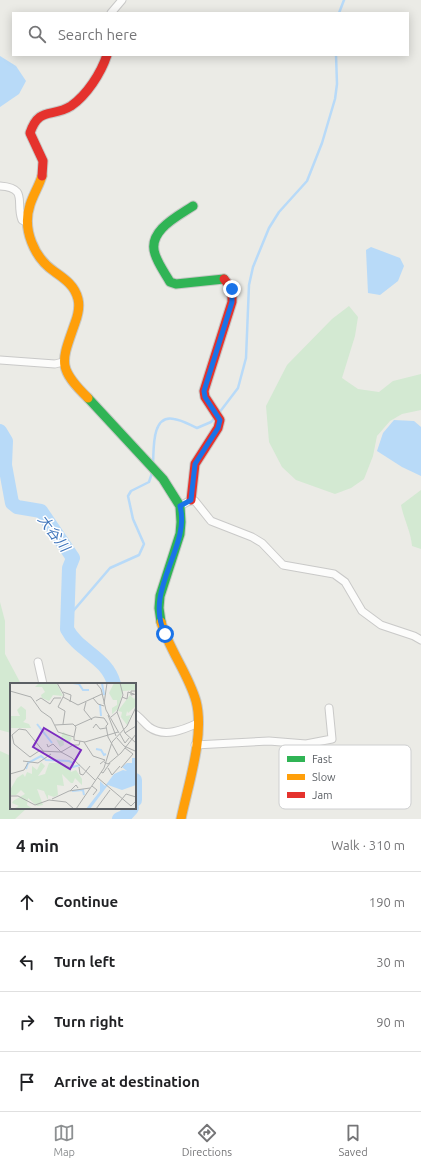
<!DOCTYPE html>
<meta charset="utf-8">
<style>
:root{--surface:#fff;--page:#f2f2f2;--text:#202124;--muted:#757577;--line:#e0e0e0;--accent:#8d9092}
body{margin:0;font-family:Ubuntu,"Noto Sans JP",sans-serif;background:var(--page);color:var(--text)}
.stop{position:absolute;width:12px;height:12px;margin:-9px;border:3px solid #1a73e8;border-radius:50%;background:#fff}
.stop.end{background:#1a73e8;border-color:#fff;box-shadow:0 1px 4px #0008}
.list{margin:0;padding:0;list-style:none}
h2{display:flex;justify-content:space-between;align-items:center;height:52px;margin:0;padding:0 16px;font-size:17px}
h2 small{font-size:13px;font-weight:400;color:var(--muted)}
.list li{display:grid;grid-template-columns:26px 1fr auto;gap:12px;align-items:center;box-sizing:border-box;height:60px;padding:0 16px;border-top:1px solid var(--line)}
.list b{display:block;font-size:15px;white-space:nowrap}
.list em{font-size:13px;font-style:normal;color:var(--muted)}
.icon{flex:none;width:22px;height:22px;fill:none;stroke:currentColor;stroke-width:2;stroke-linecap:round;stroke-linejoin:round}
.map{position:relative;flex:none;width:421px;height:819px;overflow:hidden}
.search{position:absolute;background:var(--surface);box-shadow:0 2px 10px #0003;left:12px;right:12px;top:12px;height:44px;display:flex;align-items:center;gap:10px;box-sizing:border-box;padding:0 14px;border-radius:0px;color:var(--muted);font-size:15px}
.sheet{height:292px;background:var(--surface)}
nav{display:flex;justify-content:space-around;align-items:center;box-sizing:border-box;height:56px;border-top:1px solid var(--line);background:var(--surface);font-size:11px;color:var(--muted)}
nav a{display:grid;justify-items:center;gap:2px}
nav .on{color:var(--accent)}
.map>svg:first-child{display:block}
</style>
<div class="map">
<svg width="421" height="819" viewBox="0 0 421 819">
<rect width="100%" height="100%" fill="#ebebe6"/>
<g fill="#d3e9d2">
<polygon points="349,306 358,317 355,336 342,378 358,389 379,392 393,381 421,374 421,410 402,414 390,421 377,436 373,456 364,479 351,488 335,494 296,480 282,467 269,442 266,406 287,365 332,319"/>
<path d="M 421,490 L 421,549 L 412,546 C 411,532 404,520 401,505 Z"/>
<polygon points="0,602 5,621 5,654 21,684 11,684 11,733 0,730"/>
<polygon points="0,751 11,756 11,808 27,808 15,819 0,819"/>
</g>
<g fill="#b8daf8">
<polygon points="0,56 16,66 26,81 19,94 0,107"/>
<polygon points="371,247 400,258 404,266 398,281 380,295 368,293 366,250"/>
<polygon points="394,420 414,421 421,427 421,476 402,467 377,451 383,433"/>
</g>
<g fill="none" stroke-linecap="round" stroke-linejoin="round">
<g stroke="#b8daf8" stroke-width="2.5">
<polyline points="339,13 344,0"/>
<polyline points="219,413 238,388 246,358 249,285 253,267 269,228 279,212 307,181 322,143 335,99 337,84 336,55"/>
<path d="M 153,464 C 154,451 151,414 174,419 C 182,420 190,425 197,428 L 211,422 L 215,418"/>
<polyline points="68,617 110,568 139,555 144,544 133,519 128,496 131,491 149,482 152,473"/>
</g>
<g stroke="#b8daf8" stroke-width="14">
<path d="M 0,431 L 6,441 L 5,465 L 12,503 L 17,507 L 41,511 L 73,558 L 69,568 L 67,629 C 78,651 107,657 114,684"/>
<polyline points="135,780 135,800"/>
<polyline points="119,819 124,817 132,808"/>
</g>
<g stroke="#c9c9c8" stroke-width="9">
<g id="street">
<polyline points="111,13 122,0"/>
<path d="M 0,186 C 29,188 15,203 22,220 L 28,223"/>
<polyline points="0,360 55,364 63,362"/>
<polyline points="180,506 191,500 195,501 211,521 252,537 262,543 283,565 334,574 345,582 362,611 381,625 414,636 421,640"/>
<polyline points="38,662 43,684"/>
<path d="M 135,714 C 140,717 144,723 149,727 C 164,738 183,730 198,723"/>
<polyline points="195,745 269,741 306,744 332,739 329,708"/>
</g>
</g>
<g stroke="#c7c8c6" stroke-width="11">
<g id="fast">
<path d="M 193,206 C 178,216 147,231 155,254 C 158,264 165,273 170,282 L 176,284 L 224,279"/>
<polyline points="88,398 163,479 180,506 181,522 180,534 160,596 159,608 161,622"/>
</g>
</g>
<g stroke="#c7c8c6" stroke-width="11">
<g id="slow">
<path d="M 42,176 C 39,186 33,195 30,205 C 22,229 34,258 55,272 C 65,279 75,286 78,299 C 80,307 78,315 75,323 C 62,361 56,367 88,398"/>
<path d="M 161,622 C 169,650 188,673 196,701 C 205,735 188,785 181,819"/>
</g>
</g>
<g stroke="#c7c8c6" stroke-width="11">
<g id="jam">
<path d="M 42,176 L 43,161 L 30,133 C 39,106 52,118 71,106 C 87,95 101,73 107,55"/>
<polyline points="191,500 195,464 218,428 220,420 205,397 204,391 232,302 232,289 224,279"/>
</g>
</g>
<use href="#street" stroke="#fcfcfb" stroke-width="7"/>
<use href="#fast" stroke="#30b455" stroke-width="9"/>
<use href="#slow" stroke="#ff9f0a" stroke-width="9"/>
<use href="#jam" stroke="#e5322d" stroke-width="9"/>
</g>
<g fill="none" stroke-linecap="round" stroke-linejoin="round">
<path stroke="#1a73e8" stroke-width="5" d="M 165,634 C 143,590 191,547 180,506 L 191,500 L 195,464 L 218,428 L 220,420 L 205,397 L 204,391 L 232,302 L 232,289"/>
</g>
<g text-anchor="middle" stroke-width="3" stroke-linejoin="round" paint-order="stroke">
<g font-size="14" font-style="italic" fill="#4076bc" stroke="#fff">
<text transform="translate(54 533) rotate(53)" y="5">大谷川</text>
</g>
</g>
<g transform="translate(10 683)">
<rect width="126" height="126" fill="#ebebe6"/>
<path d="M 29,0 L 47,1 L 53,13 L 43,12 L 39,18 L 32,15 L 31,12 L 35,9 L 32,4 L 25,4 ZM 104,0 L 126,0 L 126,7 L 113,8 L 108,26 L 102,31 L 102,25 L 107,22 L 107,17 L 103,17 L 99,10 ZM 120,12 L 124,16 L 126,14 L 126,23 L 118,30 L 117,28 L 116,33 L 121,32 L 117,42 L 111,34 L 112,29 L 108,28 ZM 11,23 L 16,27 L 16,36 L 13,39 L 19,41 L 21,45 L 0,45 L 0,33 L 10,33 L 7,27 ZM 53,49 L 62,55 L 59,60 L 53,54 L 54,62 L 50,64 L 46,56 L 50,58 ZM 31,79 L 35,83 L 28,93 L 35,91 L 39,80 L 50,80 L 56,82 L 56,84 L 59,83 L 61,89 L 66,87 L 72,96 L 72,102 L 65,95 L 63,100 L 61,100 L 52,91 L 54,103 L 47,102 L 48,112 L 44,114 L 38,112 L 38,117 L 34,108 L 27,106 L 33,122 L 27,123 L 18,115 L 17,122 L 23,126 L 3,126 L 9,123 L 2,120 L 3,118 L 15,111 L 11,107 L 6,112 L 1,112 L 0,107 L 7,95 L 13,91 L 15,94 L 17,89 L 22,91 L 22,83 L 27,87 Z" fill="#d3e9d2"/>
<path d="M 122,75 L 126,75 L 126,102 L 112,107 L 98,102 L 80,126 L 76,126 L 90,108 L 90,98 L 95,103 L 104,91 L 113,87 L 117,88 L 112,84 L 117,80 L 122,80 Z" fill="#b8daf8"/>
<path fill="none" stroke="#b8daf8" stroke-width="2" d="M 63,0 L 69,1 L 73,7 L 79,7M 92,0 L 94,12M 90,21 L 91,33M 27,41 L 42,60M 86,66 L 91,67 L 94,72 L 96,71M 16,86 L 18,80 L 31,73 L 36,77 L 59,78 L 63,80 L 63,84 L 70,82M 62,108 L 73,107 L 74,112"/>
<path fill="none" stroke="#adafae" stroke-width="1" d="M 47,0 L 54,12 L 48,24 L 55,28 L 53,41M 86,0 L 91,6 L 96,27 L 109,50M 0,8 L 21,14 L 31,28 L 41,35 L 48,49 L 64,54 L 64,57 L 75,59 L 108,49M 126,8 L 121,8 L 121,12 L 126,11M 53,9 L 61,12 L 60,19M 53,14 L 68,22 L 92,11M 112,14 L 117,16 L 118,9 L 124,11M 83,15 L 88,21 L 94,23M 26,18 L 31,15 L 40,21 L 44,15 L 51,15M 76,19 L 74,27 L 82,37M 94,21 L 97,0M 107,29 L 115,50 L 126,60M 98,32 L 106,53M 101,34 L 107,29 L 113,12 L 110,0M 45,42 L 63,41 L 66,44 L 64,54M 65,43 L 85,34 L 94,35 L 98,41 L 96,43 L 98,54 L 108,72M 83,45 L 86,41 L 90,46 L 96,45M 115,50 L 126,43M 110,51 L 115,60 L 119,55M 107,55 L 114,63 L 125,68 L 126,66M 74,59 L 83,73 L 95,77 L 90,81M 37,61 L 38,64 L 43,61 L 51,69M 34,69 L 16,47 L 9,46 L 2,52 L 4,61 L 20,74 L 29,68 L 51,69 L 63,62 L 69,62 L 70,58M 51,69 L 62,75 L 85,97M 13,78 L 28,80 L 41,71M 94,79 L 98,81 L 111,70 L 126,51M 69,84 L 70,91 L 73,92 L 80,83M 98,85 L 102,92 L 110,83M 111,85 L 123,71 L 115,65M 91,89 L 93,90 L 100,80M 0,91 L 14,87 L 18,80M 88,95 L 121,123 L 126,118M 82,103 L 87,107 L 83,112M 60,108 L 66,102 L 68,105M 0,113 L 8,113 L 25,122 L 39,117 L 56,119 L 64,126M 42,116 L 59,108 L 80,105M 66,126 L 94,85 L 102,59 L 117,43 L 126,24M 86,126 L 100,107M 104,126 L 116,111 L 126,114"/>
<path fill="#7b2cbf" fill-opacity="0.15" stroke="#7b2cbf" stroke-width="2" d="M 34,45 L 71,67 L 60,86 L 23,64 Z"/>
<rect width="126" height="126" fill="none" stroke="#5b5f64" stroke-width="2"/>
</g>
<rect x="279" y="745" width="132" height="64" rx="6" fill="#fff" stroke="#cecfd0" stroke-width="1"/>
<rect x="287" y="756" width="18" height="6" fill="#30b455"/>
<rect x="287" y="774" width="18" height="6" fill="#ff9f0a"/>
<rect x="287" y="792" width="18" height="6" fill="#e5322d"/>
<g font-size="11" fill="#5b5f64">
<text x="312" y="763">Fast</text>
<text x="312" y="781">Slow</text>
<text x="312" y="799">Jam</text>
</g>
</svg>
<div class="stop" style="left:165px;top:634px"></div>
<div class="stop end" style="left:232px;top:289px"></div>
<div class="search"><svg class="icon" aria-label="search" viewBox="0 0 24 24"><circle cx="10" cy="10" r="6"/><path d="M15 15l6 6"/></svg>Search here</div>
</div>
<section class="sheet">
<h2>4 min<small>Walk · 310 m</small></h2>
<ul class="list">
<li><svg class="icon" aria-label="ahead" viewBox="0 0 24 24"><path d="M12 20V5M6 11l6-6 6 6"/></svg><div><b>Continue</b></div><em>190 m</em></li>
<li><svg class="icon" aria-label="left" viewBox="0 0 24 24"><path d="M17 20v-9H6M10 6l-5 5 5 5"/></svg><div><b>Turn left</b></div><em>30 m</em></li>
<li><svg class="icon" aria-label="right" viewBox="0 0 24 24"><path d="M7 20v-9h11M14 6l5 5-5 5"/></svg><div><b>Turn right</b></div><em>90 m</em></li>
<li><svg class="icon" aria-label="arrive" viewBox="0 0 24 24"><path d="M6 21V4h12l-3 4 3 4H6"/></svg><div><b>Arrive at destination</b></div></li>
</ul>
</section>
<nav>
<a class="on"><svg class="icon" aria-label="map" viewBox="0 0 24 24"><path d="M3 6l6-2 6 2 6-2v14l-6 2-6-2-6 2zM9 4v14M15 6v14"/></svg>Map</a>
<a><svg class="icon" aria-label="directions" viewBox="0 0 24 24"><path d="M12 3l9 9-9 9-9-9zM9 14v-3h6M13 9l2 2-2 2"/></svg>Directions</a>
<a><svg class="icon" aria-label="saved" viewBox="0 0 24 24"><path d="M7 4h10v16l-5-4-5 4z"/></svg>Saved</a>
</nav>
